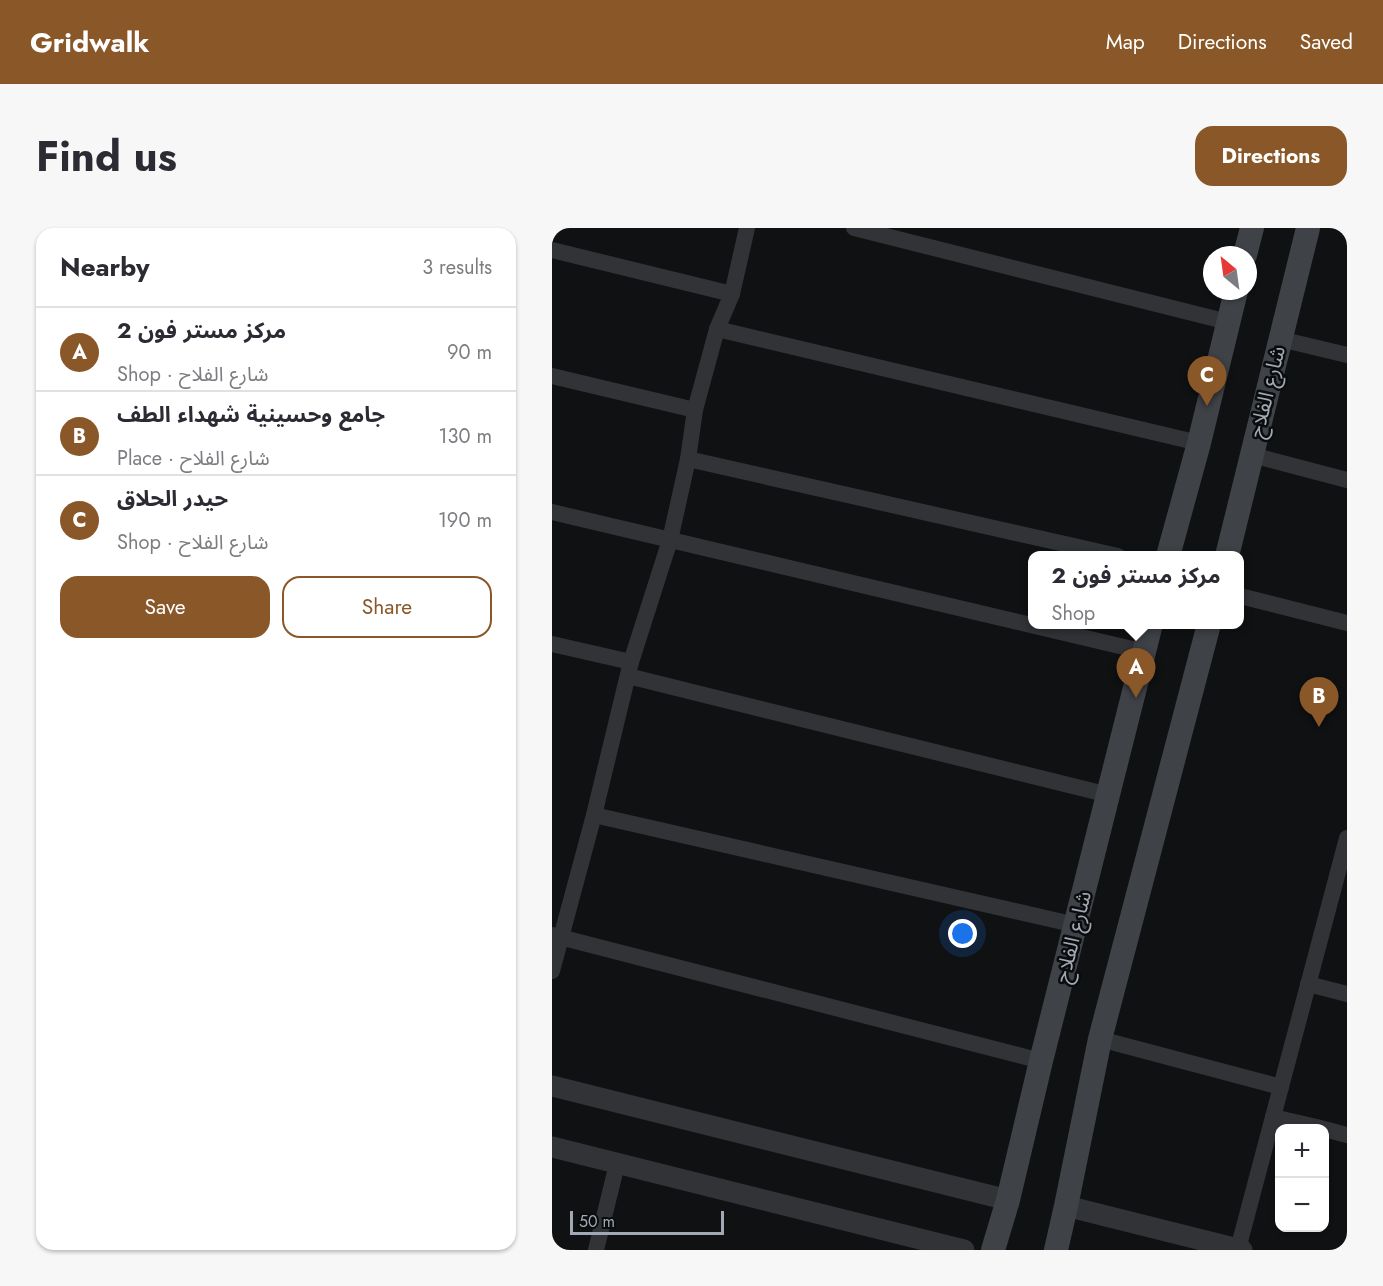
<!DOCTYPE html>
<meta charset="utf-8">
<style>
:root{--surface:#fff;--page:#f7f7f7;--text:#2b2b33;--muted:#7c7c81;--line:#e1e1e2;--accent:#8a5828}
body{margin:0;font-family:Jost,"Noto Sans Arabic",sans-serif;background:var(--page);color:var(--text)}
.controls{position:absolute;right:18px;bottom:18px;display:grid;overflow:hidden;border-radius:12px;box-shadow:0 2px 4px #0004}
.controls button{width:54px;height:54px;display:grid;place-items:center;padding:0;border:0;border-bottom:2px solid var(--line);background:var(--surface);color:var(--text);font:30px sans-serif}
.compass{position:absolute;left:651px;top:18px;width:54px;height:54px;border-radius:50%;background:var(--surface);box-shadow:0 2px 4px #0004;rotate:331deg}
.scale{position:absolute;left:18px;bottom:15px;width:154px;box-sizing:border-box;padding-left:6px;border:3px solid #a0a9b4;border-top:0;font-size:16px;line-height:21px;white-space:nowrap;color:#a0a9b4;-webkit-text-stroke:4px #0b0c0d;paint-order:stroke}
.you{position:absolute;left:411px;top:706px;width:21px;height:21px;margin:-15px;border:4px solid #fff;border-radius:50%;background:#1a73e8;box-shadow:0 0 0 9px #1a73e833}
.badge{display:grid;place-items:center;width:39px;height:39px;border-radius:50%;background:var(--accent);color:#fff;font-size:20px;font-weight:700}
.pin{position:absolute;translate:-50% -50px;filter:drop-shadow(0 2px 3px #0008)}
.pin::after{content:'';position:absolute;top:32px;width:21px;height:18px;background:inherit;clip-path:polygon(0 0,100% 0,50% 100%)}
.popup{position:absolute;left:476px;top:323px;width:216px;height:78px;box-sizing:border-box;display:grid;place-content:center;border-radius:12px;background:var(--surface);filter:drop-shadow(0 2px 4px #0005);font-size:20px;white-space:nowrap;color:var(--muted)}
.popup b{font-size:22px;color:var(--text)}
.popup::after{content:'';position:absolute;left:50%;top:100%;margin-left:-12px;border:12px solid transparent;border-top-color:var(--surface)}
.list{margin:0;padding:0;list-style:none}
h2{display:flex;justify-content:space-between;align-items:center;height:78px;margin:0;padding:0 24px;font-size:26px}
h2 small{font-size:20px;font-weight:400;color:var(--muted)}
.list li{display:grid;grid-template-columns:39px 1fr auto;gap:18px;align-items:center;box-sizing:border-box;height:84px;padding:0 24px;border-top:2px solid var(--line)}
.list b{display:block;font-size:22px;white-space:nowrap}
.list p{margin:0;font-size:20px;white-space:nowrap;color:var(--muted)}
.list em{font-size:20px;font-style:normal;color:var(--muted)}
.actions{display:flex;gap:12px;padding:18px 24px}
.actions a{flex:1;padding:14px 0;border:2px solid var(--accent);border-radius:18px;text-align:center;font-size:21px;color:var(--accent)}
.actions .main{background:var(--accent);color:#fff}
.map{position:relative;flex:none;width:795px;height:1022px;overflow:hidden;border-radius:18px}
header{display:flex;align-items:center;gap:36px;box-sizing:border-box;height:84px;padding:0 30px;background:var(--accent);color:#fff}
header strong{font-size:28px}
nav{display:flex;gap:33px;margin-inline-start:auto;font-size:21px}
.intro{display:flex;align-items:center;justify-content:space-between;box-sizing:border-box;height:144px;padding:0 36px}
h1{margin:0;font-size:42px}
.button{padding:15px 27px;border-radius:18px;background:var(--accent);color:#fff;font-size:21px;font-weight:700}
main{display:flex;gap:36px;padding:0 36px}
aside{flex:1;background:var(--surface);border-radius:18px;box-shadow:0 2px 4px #0004}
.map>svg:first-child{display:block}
</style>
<header>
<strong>Gridwalk</strong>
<nav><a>Map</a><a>Directions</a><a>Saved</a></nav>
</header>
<div class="intro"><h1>Find us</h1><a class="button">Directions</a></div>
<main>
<aside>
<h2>Nearby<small>3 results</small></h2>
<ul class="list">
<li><span class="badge">A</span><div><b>مركز مستر فون 2</b><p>Shop · شارع الفلاح</p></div><em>90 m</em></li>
<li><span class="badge">B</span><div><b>جامع وحسينية شهداء الطف</b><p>Place · شارع الفلاح</p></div><em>130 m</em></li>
<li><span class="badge">C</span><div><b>حيدر الحلاق</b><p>Shop · شارع الفلاح</p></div><em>190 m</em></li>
</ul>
<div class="actions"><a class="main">Save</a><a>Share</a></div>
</aside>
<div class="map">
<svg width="795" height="1022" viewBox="0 0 795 1022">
<rect width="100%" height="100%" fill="#101112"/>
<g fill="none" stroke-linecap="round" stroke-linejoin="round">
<g stroke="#313337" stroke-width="16">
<polyline points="302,0 676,94"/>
<polyline points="0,22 180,66"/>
<polyline points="165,101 647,215"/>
<polyline points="728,111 795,127"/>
<polyline points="0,148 143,182"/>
<polyline points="700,227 795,252"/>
<polyline points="136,231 566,328"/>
<polyline points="0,284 593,424"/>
<polyline points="688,368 795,395"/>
<polyline points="0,416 79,434"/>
<polyline points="76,448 557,567"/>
<polyline points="42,587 524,697"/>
<polyline points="0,707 489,833"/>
<polyline points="0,743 42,587 79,434 118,312 136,231 143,182 165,101 180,66 195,0"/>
<polyline points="756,756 795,766"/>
<polyline points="548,811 729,859"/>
<polyline points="721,889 769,900"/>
<polyline points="772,901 795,907"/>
<polyline points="686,1021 795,610"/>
<polyline points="44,1022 65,936"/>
</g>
<g stroke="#313337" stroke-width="21">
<polyline points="0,858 456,972"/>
<polyline points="0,919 412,1022"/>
<polyline points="514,978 690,1022"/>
</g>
<g stroke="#3f4247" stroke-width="24">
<polyline points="693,27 700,0"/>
<polyline points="616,328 647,215 684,63"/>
<polyline points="675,328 756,0"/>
<polyline points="441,1022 456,972 489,833 599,396"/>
<polyline points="504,1022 514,978 548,811 657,396"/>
</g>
</g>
<g text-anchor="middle" stroke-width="5" stroke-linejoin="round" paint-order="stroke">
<g font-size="21" fill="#a0a9b4" stroke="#0b0c0d">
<text transform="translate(715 164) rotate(-76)" y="7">شارع الفلاح</text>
<text transform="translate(521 709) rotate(-76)" y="7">شارع الفلاح</text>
</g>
</g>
</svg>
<div class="controls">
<button>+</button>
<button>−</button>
</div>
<svg class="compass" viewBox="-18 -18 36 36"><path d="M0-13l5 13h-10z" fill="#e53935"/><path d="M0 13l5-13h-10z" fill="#7c7c81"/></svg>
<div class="scale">50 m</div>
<div class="you"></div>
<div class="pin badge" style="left:584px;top:470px">A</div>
<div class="popup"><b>مركز مستر فون 2</b>Shop</div>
<div class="pin badge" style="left:767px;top:499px">B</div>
<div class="pin badge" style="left:655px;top:178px">C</div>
</div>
</main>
